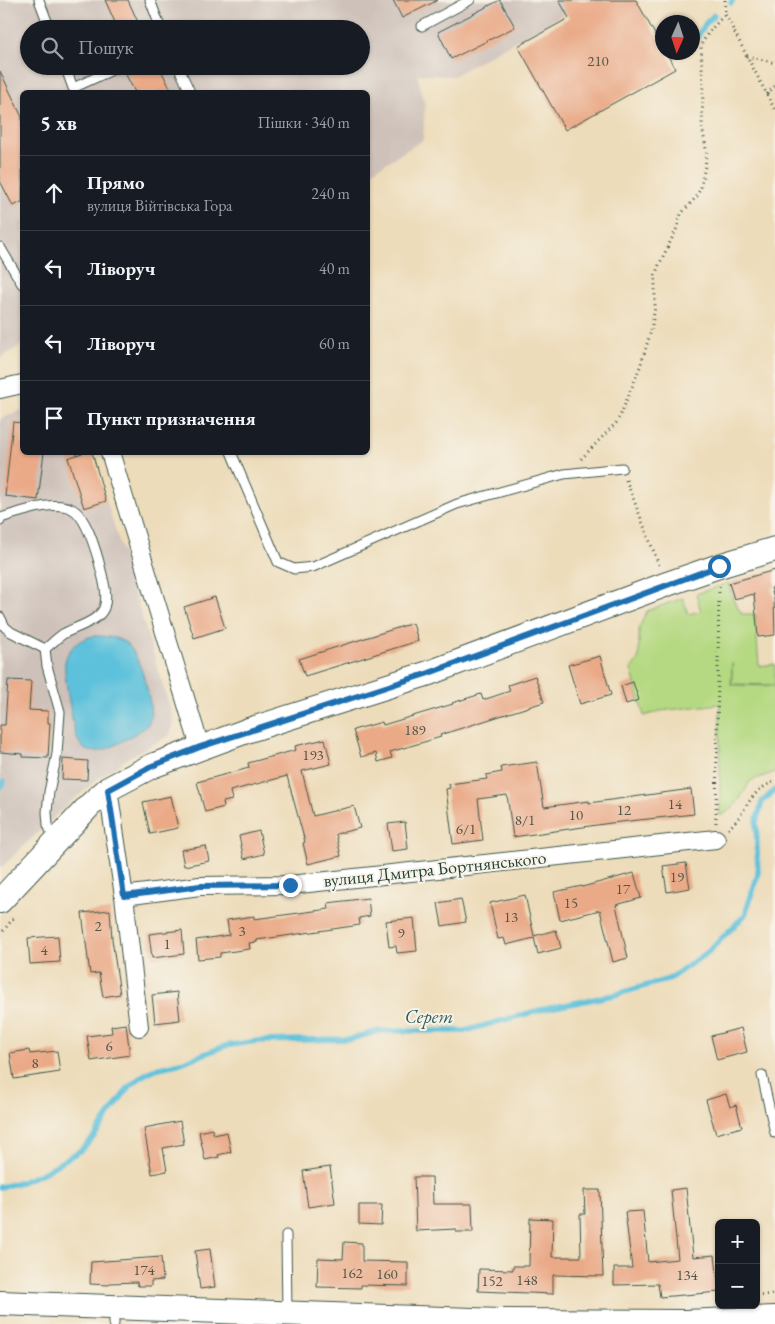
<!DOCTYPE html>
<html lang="uk">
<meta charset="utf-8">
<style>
:root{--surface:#171b24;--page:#242831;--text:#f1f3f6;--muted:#9ea1a6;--line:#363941}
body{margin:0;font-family:"EB Garamond",serif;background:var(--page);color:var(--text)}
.controls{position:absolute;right:15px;bottom:15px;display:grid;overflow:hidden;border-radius:8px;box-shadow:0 1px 4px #0004}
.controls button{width:45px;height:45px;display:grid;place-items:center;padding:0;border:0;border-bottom:1px solid var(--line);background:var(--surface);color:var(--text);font:25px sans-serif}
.compass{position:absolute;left:655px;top:15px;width:45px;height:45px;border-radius:50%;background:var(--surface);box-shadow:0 1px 4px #0004;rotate:183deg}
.stop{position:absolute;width:15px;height:15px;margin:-11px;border:4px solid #1f6fb2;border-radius:50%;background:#fff}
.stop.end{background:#1f6fb2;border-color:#fff;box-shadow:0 1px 5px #0008}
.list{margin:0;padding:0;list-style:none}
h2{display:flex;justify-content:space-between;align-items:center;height:65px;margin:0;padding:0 20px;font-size:21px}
h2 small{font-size:16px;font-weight:400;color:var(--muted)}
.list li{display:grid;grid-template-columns:32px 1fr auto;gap:15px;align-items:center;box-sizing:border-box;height:75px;padding:0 20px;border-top:1px solid var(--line)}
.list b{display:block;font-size:19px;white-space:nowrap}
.list p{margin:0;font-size:16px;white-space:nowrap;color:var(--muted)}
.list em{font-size:16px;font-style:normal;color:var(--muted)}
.icon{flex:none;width:28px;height:28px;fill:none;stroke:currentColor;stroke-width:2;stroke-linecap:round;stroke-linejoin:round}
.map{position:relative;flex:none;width:775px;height:1324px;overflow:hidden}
.search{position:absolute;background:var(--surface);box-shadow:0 1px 4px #0004;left:20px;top:20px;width:350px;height:55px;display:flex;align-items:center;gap:12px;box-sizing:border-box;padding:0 18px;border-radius:28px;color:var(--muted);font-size:19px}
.panel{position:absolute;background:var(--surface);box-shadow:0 1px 4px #0004;left:20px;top:90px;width:350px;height:365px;border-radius:8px}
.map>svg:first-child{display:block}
</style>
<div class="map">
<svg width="775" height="1324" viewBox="0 0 775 1324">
<rect width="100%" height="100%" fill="#f7f3e8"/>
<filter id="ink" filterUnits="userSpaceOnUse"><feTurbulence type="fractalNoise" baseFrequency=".02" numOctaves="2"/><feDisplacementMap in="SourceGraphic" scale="10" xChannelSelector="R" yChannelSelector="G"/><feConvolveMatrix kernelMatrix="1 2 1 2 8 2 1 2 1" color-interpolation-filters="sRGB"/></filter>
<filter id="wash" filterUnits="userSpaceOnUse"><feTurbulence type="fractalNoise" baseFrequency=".0096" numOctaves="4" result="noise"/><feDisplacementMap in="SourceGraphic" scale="20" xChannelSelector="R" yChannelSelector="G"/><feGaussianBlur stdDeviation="1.12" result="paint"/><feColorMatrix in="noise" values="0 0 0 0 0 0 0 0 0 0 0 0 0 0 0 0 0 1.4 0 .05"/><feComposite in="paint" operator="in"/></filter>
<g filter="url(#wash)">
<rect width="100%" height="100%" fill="#eddcba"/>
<g fill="#cec1b9" fill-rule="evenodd">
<path d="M 0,0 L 589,0 L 453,76 L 417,74 L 425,106 L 423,140 L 368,174 L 368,92 L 22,92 L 22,345 L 0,358 ZM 29,29 L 361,29 L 361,66 L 29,66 Z"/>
<polygon points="21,410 22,410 22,452 92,453 171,712 173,721 172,729 169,736 134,754 100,777 56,815 0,869 0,419"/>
</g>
<path fill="#b5d982" stroke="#6a8b5b" d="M 728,583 L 733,600 L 742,614 L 755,614 L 759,666 L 775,664 L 775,685 L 732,684 L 732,663 L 731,685 L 775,686 L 775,772 L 750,781 C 742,796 736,809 720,816 L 720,704 L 660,711 L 644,716 L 631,669 L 639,658 L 639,628 L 647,611 L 683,598 L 688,614 L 701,611 L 696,594 Z"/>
<path fill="#5dc1db" stroke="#3e7f88" d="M 94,636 C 104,636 119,637 127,644 C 139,653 154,704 150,719 C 149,724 145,728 141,730 C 129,737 103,755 89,751 C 83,750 79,743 77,738 C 73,728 63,671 65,662 C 67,648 81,638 94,636 Z"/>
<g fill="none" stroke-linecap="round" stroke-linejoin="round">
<g stroke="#5dc1db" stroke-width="5.5">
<polyline points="731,3 733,0"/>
<polyline points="696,39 706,23 714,15"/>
<polyline points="0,787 4,782"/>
<polyline points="0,1187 21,1182 43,1173 81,1150 92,1139 128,1088 142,1076 155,1069 181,1063 225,1046 257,1041 351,1039 379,1031 465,1031 540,1010 614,995 669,979 708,952 745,915 758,874 756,822 762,802 775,790"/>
</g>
</g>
<g id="blocks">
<g fill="#eaaa88">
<polygon points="105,0 128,0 141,29 118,29"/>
<polygon points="393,0 438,0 402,18"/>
<polygon points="500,0 515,27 451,59 438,32"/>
<polygon points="559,0 636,0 662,47 662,52 666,52 675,69 565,130 518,46 569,18"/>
<polygon points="144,66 159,66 172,92 135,92 126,75"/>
<polygon points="0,71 22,117 22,202 13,206 0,181"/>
<polygon points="13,422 22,423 22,452 44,452 38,500 5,496"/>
<polygon points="85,452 92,452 106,501 84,508 68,458"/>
<polygon points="775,570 775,587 771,588 774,598 775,635 758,637 754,594 734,599 729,583"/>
<polygon points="215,597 225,628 194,638 184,607"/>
<polygon points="413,623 418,641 305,676 299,659"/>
<polygon points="600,656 611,695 580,704 568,665"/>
<polygon points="535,676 544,702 440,735 441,737 390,752 392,758 378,762 376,753 361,757 353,730 382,722 383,725 453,704 452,703 481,694 483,700 510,691 508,685"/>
<polygon points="8,680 31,681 29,710 48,711 48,723 50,723 48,758 23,757 23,754 0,752 0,725 5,725"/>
<polygon points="633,682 639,700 626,704 621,686"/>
<polygon points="325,739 331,764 302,771 313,816 354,806 360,828 336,834 341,856 308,864 303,843 305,842 287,776 230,791 232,800 223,802 224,807 205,812 197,782 249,768 248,763 296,750 295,746"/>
<polygon points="63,759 88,761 87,780 62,779"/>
<polygon points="537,762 544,807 589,801 589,803 691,789 694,814 611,823 513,837 507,795 478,799 483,840 453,844 446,789 450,788 449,784 487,779 486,775 502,772 501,767"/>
<polygon points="171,796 178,828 150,834 143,802"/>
<polygon points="405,822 408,849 392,851 388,824"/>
<polygon points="259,831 264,854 244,859 239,836"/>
<polygon points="206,846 209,861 184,866 181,850"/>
<polygon points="686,863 690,888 667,892 663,866"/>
<polygon points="634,873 641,898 616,905 628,958 613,962 600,910 560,920 554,892 582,886 582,887"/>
<polygon points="525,895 534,936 556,930 561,948 538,954 534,938 506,945 504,938 498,939 490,903"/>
<polygon points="368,898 370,916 359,918 360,925 257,940 257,942 249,943 250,949 220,953 220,957 198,959 196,940 229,935 227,920 254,916 254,919 329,909 328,903"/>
<polygon points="461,899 466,922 442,926 438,903"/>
<polygon points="110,910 112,939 120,994 103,997 99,973 90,974 82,913"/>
<polygon points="414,918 417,951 397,953 396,946 389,947 386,921"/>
<polygon points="182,930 184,954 152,958 149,934"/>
<polygon points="58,936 60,962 30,964 28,938"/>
<polygon points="177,992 180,1020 155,1023 152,995"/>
<polygon points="126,1024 130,1055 91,1061 87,1036 112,1033 111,1026"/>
<polygon points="741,1028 747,1052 717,1060 711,1036"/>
<polygon points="29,1050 30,1054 57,1051 60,1072 14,1079 10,1053"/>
<polygon points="726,1094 730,1107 736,1105 742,1127 716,1134 706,1100"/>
<polygon points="180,1121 184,1144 163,1148 167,1171 152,1174 144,1128"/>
<polygon points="212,1129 214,1135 227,1132 231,1152 218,1155 219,1157 205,1160 199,1132"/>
<polygon points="330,1167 335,1203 308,1207 303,1171"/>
<polygon points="414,1177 432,1177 433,1204 472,1204 473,1232 456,1232 456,1229 416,1231"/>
<polygon points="686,1188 693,1257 715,1255 719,1292 660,1297 658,1284 614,1285 614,1268 632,1268 625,1212 643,1211 648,1262 678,1259 671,1190"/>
<polygon points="584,1190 600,1190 603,1276 553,1275 553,1294 478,1291 479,1269 513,1270 513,1266 529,1266 530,1218 553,1219 552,1257 581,1257 580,1214 585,1214"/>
<polygon points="359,1205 382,1205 381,1225 359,1224"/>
<polygon points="344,1242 362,1243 362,1261 408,1262 408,1286 361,1285 361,1288 317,1287 318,1258 343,1259"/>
<polygon points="210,1249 215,1287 200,1289 195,1251"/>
<polygon points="161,1257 163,1280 151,1281 151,1286 138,1286 137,1282 110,1283 109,1285 90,1284 91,1262"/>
</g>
</g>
</g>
<g filter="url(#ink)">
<use href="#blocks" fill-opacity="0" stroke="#3e5548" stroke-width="1"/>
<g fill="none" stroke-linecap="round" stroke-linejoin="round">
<g stroke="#3e5548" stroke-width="11">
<g id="lane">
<polyline points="39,0 50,29"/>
<polyline points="150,0 161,29"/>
<polyline points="422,26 470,0"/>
<polyline points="65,66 73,88 121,66"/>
<polyline points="178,66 190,92"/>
<polyline points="0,247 22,284"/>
<polyline points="231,452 278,562 294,569 313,567 457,504 564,474 622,468"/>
<path d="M 0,521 L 0,518 C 19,513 53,499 72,509 C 86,516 95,548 99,562 C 102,576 109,594 104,608 C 98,622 75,627 63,634 C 56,639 51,644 45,649"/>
<polyline points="0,617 5,627 11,632 45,649"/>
<polyline points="45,649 47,666 60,712 57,754 49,792 47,812 48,825 55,841"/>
<polyline points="762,1075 775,1133"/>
<polyline points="286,1235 287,1314"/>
<polyline points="114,1324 114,1307"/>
</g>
</g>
<g stroke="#3e5548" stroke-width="20">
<g id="street">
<polyline points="0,389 22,384"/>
<polyline points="110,452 200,747"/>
<polyline points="108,789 124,896 139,1027"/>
<polyline points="124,896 200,886 290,885 716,839"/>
</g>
</g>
<g stroke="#3e5548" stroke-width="26">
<g id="secondary">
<polyline points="0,901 90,805 108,789 152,766 249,730 429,673 667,584 719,566 775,549"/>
<polyline points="0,1303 500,1321 686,1322 775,1318"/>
</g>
</g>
<g stroke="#3e5548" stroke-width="3" stroke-dasharray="1 4" stroke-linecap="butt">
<polyline points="725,0 725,14 775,110"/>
<polyline points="747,56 775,63"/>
<polyline points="767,94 775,86"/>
<polyline points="581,459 616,423 621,414 640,367 651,331 655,307 655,276 658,267 677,228 681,214 697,196 701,187 707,155 702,126 703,87 701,45 708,33 725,14"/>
<polyline points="626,480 659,565"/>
<polyline points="716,823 719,587"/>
<path d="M 728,829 C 749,811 745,794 775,781"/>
<polyline points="0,935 15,916"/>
<polyline points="756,1296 775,1294"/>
</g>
<use href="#lane" stroke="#fff" stroke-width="9"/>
<use href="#street" stroke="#fff" stroke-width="18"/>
<use href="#secondary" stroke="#fff" stroke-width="24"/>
</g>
</g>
<g fill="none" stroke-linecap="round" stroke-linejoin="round" filter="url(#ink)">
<polyline stroke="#1f6fb2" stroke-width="6" points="290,885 200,886 124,896 108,790 152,766 200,747 429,673 719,566"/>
</g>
<g text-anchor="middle" stroke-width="4" stroke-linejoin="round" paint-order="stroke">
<g font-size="15" fill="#525849">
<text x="598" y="66">210</text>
<text x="415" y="735">189</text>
<text x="313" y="760">193</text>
<text x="675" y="809">14</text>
<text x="624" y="815">12</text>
<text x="576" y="820">10</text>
<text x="525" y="825">8/1</text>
<text x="466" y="834">6/1</text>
<text x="677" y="882">19</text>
<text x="623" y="894">17</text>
<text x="571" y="908">15</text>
<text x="511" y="922">13</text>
<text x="98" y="931">2</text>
<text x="242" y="936">3</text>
<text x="401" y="938">9</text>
<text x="167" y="949">1</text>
<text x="44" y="955">4</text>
<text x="109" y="1051">6</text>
<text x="35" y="1068">8</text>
<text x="144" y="1275">174</text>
<text x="352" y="1278">162</text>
<text x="387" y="1279">160</text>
<text x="687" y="1280">134</text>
<text x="527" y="1285">148</text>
<text x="492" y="1286">152</text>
</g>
<g font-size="18" fill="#1f3d34" stroke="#f7f3e8">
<text transform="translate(435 869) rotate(-6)" y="6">вулиця Дмитра Бортнянського</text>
</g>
<g font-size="19" font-style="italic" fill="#2e5e5e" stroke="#f7f3e8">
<text x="429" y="1023">Серет</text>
</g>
</g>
</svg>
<div class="controls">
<button>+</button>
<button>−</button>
</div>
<svg class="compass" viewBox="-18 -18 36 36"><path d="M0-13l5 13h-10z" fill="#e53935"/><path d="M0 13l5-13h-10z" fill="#9ea1a6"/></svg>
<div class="stop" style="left:719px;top:566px"></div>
<div class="stop end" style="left:290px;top:885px"></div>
<div class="search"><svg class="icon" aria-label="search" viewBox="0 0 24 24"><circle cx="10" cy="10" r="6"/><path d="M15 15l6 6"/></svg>Пошук</div>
<section class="panel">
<h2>5 хв<small>Пішки · 340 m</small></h2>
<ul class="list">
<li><svg class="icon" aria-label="ahead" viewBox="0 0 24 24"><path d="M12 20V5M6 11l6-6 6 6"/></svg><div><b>Прямо</b><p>вулиця Війтівська Гора</p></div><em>240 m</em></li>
<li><svg class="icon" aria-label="left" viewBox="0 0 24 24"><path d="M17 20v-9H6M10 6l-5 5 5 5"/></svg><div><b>Ліворуч</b></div><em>40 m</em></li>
<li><svg class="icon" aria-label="left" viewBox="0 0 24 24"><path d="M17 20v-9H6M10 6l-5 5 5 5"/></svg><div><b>Ліворуч</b></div><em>60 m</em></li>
<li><svg class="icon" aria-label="arrive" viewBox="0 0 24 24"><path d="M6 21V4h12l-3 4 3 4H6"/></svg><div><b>Пункт призначення</b></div></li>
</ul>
</section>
</div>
